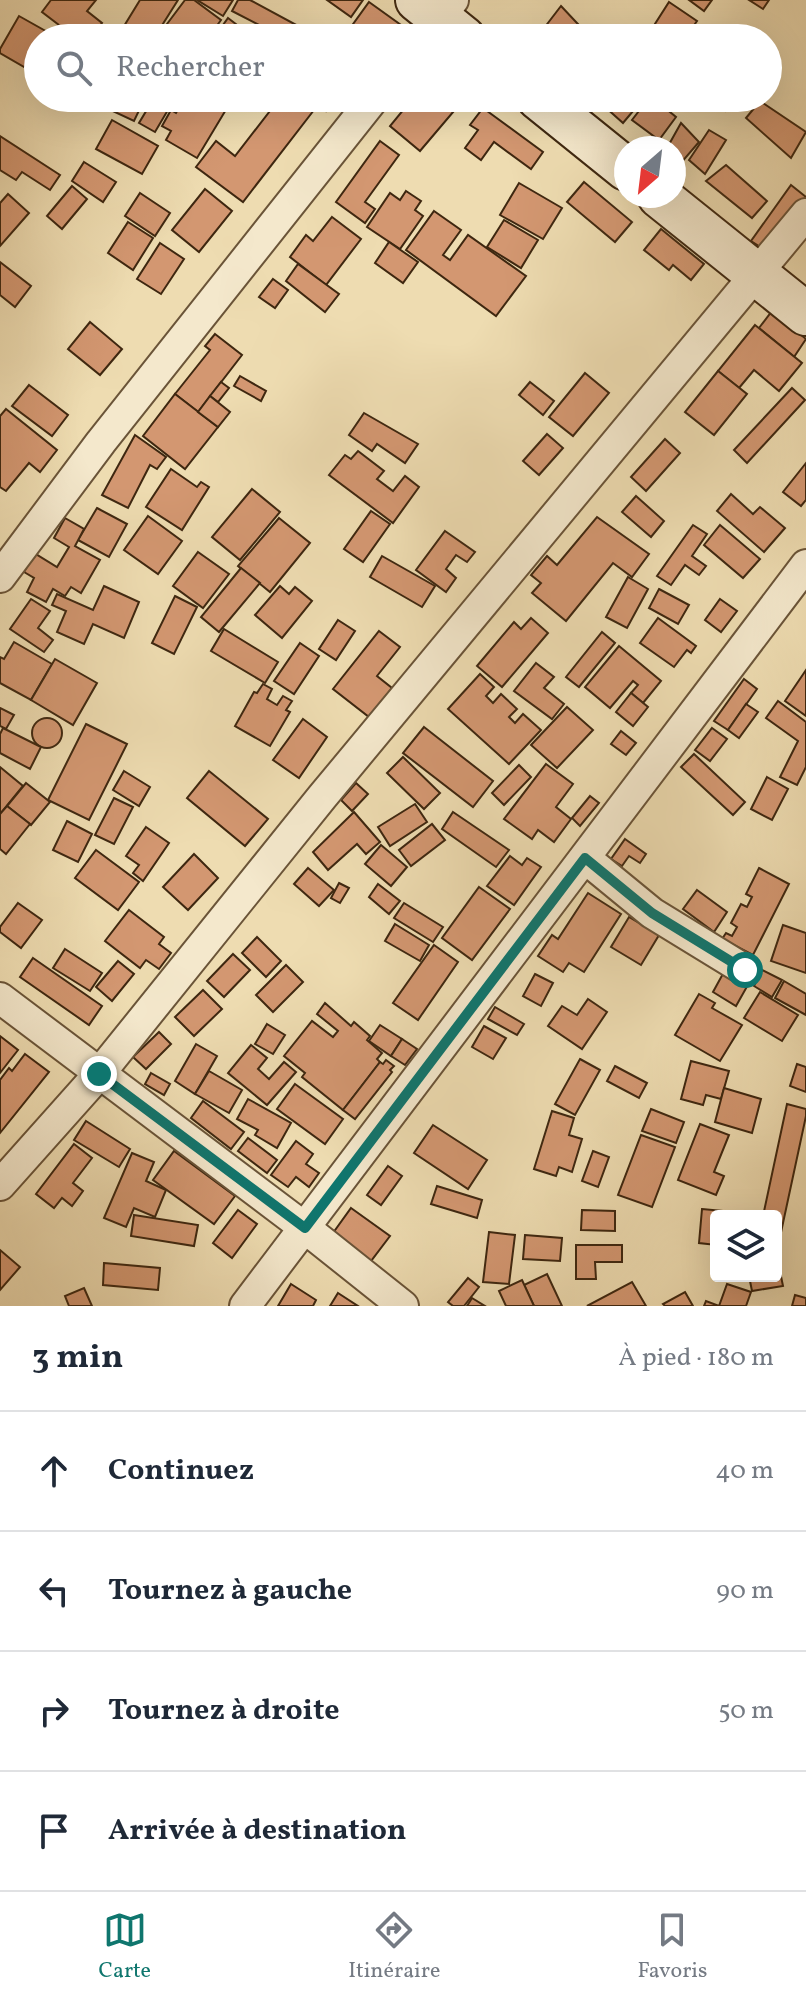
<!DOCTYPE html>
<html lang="fr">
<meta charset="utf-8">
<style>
:root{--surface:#fff;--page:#f6f6f7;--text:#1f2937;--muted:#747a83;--line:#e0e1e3;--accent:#0f766e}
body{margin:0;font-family:Vollkorn,serif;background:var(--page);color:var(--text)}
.controls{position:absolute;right:24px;bottom:24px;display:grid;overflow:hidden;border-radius:8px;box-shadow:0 8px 32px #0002}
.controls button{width:72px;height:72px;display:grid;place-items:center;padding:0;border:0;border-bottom:2px solid var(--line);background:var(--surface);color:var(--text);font:40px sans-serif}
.compass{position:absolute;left:614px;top:136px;width:72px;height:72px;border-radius:50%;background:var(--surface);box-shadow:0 8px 32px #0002;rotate:208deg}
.stop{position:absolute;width:24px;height:24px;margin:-18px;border:6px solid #0f766e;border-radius:50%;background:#fff}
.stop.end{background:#0f766e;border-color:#fff;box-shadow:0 2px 8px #0008}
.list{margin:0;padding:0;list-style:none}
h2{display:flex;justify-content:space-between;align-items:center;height:104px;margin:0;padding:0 32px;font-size:34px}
h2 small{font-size:26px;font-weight:400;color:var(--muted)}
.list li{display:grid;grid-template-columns:52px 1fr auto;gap:24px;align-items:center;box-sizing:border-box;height:120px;padding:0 32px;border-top:2px solid var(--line)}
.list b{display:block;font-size:30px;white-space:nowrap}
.list em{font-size:26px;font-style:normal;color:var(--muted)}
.icon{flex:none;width:44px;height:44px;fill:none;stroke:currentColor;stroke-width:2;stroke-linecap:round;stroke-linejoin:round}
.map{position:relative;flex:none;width:806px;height:1306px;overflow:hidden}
.search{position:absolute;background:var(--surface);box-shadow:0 8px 32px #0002;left:24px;right:24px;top:24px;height:88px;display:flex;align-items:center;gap:20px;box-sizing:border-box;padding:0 28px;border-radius:44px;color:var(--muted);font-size:30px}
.sheet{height:584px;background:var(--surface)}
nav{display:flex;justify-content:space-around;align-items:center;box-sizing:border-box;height:112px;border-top:2px solid var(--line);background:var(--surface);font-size:22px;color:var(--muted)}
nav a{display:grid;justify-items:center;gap:4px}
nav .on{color:var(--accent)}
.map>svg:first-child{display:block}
</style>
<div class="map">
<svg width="806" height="1306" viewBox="0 0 806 1306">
<rect width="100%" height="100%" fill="#eedcb1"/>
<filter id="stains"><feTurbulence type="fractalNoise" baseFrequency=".0025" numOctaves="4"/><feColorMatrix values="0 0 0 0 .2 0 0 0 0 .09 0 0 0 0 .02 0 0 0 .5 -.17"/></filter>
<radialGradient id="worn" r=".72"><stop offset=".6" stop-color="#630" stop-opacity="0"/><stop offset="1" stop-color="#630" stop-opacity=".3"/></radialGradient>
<g fill="#d39771" stroke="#3e2710" stroke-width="2">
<polygon points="51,0 96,0 87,11 102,23 90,38 76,38 42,12"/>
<polygon points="140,0 178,0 154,38 132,38 121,31"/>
<polygon points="185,0 194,0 221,20 208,38 185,38 167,24"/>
<polygon points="197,0 233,0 223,16"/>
<polygon points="238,0 250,0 313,34 311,38 260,38 265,28 232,11"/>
<polygon points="327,0 363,0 351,17"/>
<polygon points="689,0 712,0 704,11"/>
<polygon points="749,0 769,0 763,9"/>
<polygon points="369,2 401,25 391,38 343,38"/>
<polygon points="669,2 697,21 685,38 646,38"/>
<polygon points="561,6 591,38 538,36"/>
<polygon points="19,16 58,38 38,38 38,75 0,53 0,49"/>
<polygon points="228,18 254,38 225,38 218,32"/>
<polygon points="85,98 145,98 134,121"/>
<polygon points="154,98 175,98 155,132 139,123"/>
<polygon points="185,98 233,98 197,158 166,140 171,131 162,126 171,110 176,113"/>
<polygon points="280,98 299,98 314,110 243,202 196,167 216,141 235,156"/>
<polygon points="308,98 336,98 326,111"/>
<polygon points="413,98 465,98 420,151 390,126"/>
<polygon points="595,98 644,98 623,123"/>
<polygon points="649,98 653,98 676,117 659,140 632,120"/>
<polygon points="703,98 734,98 725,111"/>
<polygon points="760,101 806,132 791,158 746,118"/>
<polygon points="483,108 543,152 531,169 494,142 481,160 465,148 478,130 470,125"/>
<polygon points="112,120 158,146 142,174 96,149"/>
<polygon points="681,123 699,142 681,163 674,158 674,148 667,148"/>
<polygon points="709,130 726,140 705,174 689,160"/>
<polygon points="0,136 60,175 50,190 22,172 16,180 0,170"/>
<polygon points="380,141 399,155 365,202 375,209 365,223 336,202"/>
<polygon points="84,162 116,182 103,202 72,181"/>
<polygon points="726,165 767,201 752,218 706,181"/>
<polygon points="584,182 632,222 615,242 567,202"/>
<polygon points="519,183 562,208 543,239 500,215"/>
<polygon points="791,185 806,197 806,200 771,254 751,241"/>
<polygon points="72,186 87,199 62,229 47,216"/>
<polygon points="205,189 232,211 199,252 172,230"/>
<polygon points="406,191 421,201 415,210 423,216 400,249 367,227 390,193 400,200"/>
<polygon points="140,193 170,213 155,236 125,216"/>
<polygon points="8,194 29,213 0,246 0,203"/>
<polygon points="434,211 461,230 443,255 450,260 468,235 526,276 496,316 406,250"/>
<polygon points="332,217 361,239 326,285 290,257 306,235 313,241"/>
<polygon points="504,220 538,240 521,268 487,247"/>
<polygon points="128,222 153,238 133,270 108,253"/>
<polygon points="661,229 704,264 691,280 673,265 669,270 644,250"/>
<polygon points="389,242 418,262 403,283 375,263"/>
<polygon points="160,243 184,259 161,294 137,279"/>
<polygon points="0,262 31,286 15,307 0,295"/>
<polygon points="298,264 339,294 325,312 286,281"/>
<polygon points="273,279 288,290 275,308 259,297"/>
<polygon points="772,311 806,339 794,357 759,328"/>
<polygon points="90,322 122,349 100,375 68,349"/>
<polygon points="755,325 802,363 779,391 754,370 739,388 718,371"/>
<polygon points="215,334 242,355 198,412 175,394 210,350 205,346"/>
<polygon points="718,371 747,394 714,435 685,412"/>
<polygon points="585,373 609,393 573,436 549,417"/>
<polygon points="240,376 266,391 261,401 234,386"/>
<polygon points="221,382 229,388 218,402 210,396"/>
<polygon points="530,382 554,401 543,415 519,395"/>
<polygon points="29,385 68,415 52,436 12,406"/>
<polygon points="792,388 805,400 747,463 734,450"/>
<polygon points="175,394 218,427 185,469 143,436"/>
<polygon points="210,396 230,412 218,427 198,412"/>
<polygon points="6,409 57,450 40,472 29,463 6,491 0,487 0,416"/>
<polygon points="364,413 418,444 405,463 377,444 372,451 349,435"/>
<polygon points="547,434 563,448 539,475 523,461"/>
<polygon points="135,435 166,457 157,469 150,465 128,508 102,495"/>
<polygon points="665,439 680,453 646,491 631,477"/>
<polygon points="358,451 384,471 377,479 393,491 405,476 419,487 393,523 329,475 345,455 351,459"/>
<polygon points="806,463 806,500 801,506 783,492"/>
<polygon points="171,469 197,487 201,482 209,487 182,530 146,507"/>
<polygon points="252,489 280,512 240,560 212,537"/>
<polygon points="731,494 753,514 760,507 785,528 764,552 717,511"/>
<polygon points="636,496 664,521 651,537 622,512"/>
<polygon points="97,508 127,524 109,557 78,540"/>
<polygon points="371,511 390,524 363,562 344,549"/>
<polygon points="148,516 182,541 158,574 124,550"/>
<polygon points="597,517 649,554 632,577 613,563 566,621 532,593 541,583 531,575 547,556 557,565"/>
<polygon points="65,518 84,529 75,546 100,560 81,593 71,587 65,596 53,589 46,602 27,592 34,578 24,572 34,553 57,567 69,547 54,538"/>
<polygon points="279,518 310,543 270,592 238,566"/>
<polygon points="693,525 707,534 692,556 706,566 699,575 685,565 671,585 657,576"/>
<polygon points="720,525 760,559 743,578 704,545"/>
<polygon points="445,531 475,552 467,562 456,555 446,569 456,578 446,592 416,570"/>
<polygon points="198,552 229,574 203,608 173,586"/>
<polygon points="382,556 435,586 422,607 370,577"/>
<polygon points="241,568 260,583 219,632 201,617"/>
<polygon points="628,577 648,589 627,628 606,617"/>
<polygon points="104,586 139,602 124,638 93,624 84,644 57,632 66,611 52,605 57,594 93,610"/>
<polygon points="280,586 289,594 295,587 312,601 282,638 255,615"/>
<polygon points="659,589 689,605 678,624 649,608"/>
<polygon points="175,596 197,607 174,654 152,643"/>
<polygon points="31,599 50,611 38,628 53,640 44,652 10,629"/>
<polygon points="720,599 737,611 721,632 705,620"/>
<polygon points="531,618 548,633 502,687 477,666 514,622 521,629"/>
<polygon points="658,618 696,646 691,653 687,650 674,667 640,643"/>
<polygon points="338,620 355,631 336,660 319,649"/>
<polygon points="224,629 278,662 265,683 211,651"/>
<polygon points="379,631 400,647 377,676 392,688 369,717 333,689"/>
<polygon points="602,632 615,643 579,687 566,677"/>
<polygon points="14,642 52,664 31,700 0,683 0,657 4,659"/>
<polygon points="300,643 319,656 294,694 274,681"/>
<polygon points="619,646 661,681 643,703 631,693 638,685 633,681 610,708 585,687"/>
<polygon points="55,659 97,683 73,725 31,700"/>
<polygon points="536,663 554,677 544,688 564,704 552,719 514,691"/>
<polygon points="806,670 806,716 785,701"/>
<polygon points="480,674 494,687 486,696 493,703 501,694 517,709 509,717 515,723 523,714 541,730 509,764 448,709"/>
<polygon points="744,679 757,689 728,730 714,721"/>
<polygon points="263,684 272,689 267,699 277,705 283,696 292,701 286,710 290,712 270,746 235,726 254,692 257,693"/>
<polygon points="631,693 648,707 633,726 616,712"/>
<polygon points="778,701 806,722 806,767 797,785 780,777 798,741 766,718"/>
<polygon points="746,704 758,712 739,738 728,730"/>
<polygon points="567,707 593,730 557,768 531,745"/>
<polygon points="0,708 14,715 6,729 0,726"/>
<circle cx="47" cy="733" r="15"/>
<polygon points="303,719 327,737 299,778 273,760"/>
<polygon points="86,724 127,744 89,820 48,800"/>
<polygon points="424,727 493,781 473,807 403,753"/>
<polygon points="3,728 41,747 30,769 0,753 0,734"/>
<polygon points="712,728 727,739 710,761 695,750"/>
<polygon points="621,731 636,743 626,755 611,744"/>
<polygon points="694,754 745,802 733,815 681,767"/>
<polygon points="403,757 440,793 424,809 387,773"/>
<polygon points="546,764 573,784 556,807 571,819 554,842 538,830 532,839 504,819"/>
<polygon points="519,765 531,777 504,805 492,793"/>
<polygon points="0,767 23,786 0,814"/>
<polygon points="124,771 150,787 139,806 113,790"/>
<polygon points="209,771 268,819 245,846 187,798"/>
<polygon points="767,777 788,789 772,820 751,809"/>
<polygon points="26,783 50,802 31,825 7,806"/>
<polygon points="356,783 368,794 352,811 341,800"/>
<polygon points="590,796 599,803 580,826 572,818"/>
<polygon points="114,798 133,807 114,844 95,835"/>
<polygon points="415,804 427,822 390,846 378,827"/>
<polygon points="7,806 30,824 6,854 0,849 0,814"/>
<polygon points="354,812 380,842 366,854 357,844 328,870 313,852"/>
<polygon points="453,812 509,850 496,867 442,829"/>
<polygon points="67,821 92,834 78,862 53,850"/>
<polygon points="432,824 445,840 411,866 399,850"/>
<polygon points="146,827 169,843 143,881 133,873 139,865 126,856"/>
<polygon points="625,839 646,854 640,863 629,856 622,866 611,859"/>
<polygon points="381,845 407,867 391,886 365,864"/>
<polygon points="96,850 139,882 118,910 75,878"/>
<polygon points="194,854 218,878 188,910 163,887"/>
<polygon points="510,856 522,865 527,858 541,867 514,905 487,886"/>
<polygon points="308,868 334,890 319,906 294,884"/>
<polygon points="759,868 789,884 753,955 722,939 726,933 732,936 737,927 731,923 741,904 747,907 752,897 746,894"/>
<polygon points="339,883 349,888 340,903 331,898"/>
<polygon points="378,884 400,901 389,914 369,897"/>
<polygon points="479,887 510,909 472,960 442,938"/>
<polygon points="697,890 727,912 714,932 683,909"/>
<polygon points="588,893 621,914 584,972 569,963 563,972 538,956 552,935 558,939"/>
<polygon points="18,903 42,920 21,948 0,932 0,927"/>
<polygon points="404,903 443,927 433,942 394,918"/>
<polygon points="129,910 164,937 159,944 171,953 159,969 146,960 140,968 105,941"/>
<polygon points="629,917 659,935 641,965 611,947"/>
<polygon points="395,924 429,945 420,961 385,941"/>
<polygon points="783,925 806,933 806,973 771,961"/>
<polygon points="257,937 281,961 266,977 242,953"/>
<polygon points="434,945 458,962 418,1020 393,1003"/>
<polygon points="65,949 102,973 90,991 53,968"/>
<polygon points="233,954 250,970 224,997 207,981"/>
<polygon points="33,958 102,1006 89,1025 20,977"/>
<polygon points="118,961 134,974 112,1001 96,987"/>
<polygon points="286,965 303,982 273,1012 256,995"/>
<polygon points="725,970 749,983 736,1006 713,992"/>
<polygon points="762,970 782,980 772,997 754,986"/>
<polygon points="535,974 553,983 541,1006 523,996"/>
<polygon points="784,981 806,994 806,1015 775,998"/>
<polygon points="203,990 222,1009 194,1036 175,1017"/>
<polygon points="760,992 798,1015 782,1041 744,1018"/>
<polygon points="699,994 715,1003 712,1008 742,1025 720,1061 675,1035"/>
<polygon points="588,999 607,1012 582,1049 548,1026 562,1006 577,1015"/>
<polygon points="325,1003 351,1026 354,1022 370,1036 367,1040 382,1053 377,1059 380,1062 343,1110 302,1077 305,1073 284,1056 312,1021 333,1037 338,1031 317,1014"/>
<polygon points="495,1007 524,1024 517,1035 488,1019"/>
<polygon points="267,1024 285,1035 273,1054 255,1044"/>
<polygon points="380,1025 402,1039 391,1056 369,1041"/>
<polygon points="484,1026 506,1038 493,1059 472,1047"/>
<polygon points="159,1032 171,1044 146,1069 133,1057"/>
<polygon points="0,1036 18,1050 0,1073"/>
<polygon points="402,1039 417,1049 405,1065 391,1056"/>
<polygon points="196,1044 217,1056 195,1094 175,1081"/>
<polygon points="251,1045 267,1058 258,1069 269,1079 284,1062 296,1072 267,1105 228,1073"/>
<polygon points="25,1054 49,1072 0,1133 0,1080 9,1068 12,1071"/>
<polygon points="580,1059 600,1070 575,1115 555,1104"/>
<polygon points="386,1060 394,1066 390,1070 392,1072 355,1119 343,1110 380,1062 383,1064"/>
<polygon points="691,1061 729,1071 721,1099 706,1095 703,1105 681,1099"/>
<polygon points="797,1064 806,1067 806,1092 790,1086"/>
<polygon points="615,1066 647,1083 639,1098 607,1081"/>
<polygon points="209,1071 242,1090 229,1113 195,1094"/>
<polygon points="151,1073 170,1084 164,1095 145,1084"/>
<polygon points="295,1084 343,1119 325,1144 277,1109"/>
<polygon points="724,1088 761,1099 752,1133 715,1122"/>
<polygon points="248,1099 291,1123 277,1148 255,1135 258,1130 237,1119"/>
<polygon points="203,1101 244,1132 231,1149 191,1118"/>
<polygon points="787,1104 806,1109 806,1116 780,1237 776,1236 776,1216 763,1216"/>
<polygon points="651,1109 684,1122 676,1143 642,1131"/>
<polygon points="552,1111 574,1118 569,1135 582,1139 572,1172 559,1167 556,1176 534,1169"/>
<polygon points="86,1121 130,1149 119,1167 74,1140"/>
<polygon points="700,1124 729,1135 714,1172 724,1176 716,1195 678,1180"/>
<polygon points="433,1125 487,1160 468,1189 414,1153"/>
<polygon points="641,1135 675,1147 652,1207 618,1195"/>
<polygon points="248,1138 277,1160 267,1173 238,1151"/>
<polygon points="296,1141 313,1154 306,1164 319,1173 309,1187 296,1177 288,1187 271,1175"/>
<polygon points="74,1144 92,1158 73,1183 83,1191 72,1206 62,1198 54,1208 36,1194"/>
<polygon points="174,1151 235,1196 214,1224 153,1180"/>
<polygon points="593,1151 609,1157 598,1187 582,1181"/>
<polygon points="132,1153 154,1162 146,1181 166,1190 155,1217 134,1208 126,1227 104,1218"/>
<polygon points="388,1166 402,1176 381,1205 367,1195"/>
<polygon points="437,1186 482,1200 477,1218 431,1204"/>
<polygon points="351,1208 390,1236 371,1261 333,1233"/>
<polygon points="702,1209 756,1214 755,1216 716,1216 716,1245 699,1243"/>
<polygon points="238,1210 257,1224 232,1258 213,1243"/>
<polygon points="582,1210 615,1211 615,1231 581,1230"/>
<polygon points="134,1215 198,1225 194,1246 131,1236"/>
<polygon points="489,1232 515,1235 509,1284 483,1282"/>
<polygon points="525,1235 562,1238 560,1261 523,1259"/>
<polygon points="576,1245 622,1245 622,1262 595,1262 596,1279 576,1279"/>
<polygon points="0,1250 20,1267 0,1290"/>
<polygon points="776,1252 783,1286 752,1291 749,1276 776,1276"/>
<polygon points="104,1263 160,1268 158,1290 103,1285"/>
<polygon points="547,1274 562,1306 534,1306 524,1285"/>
<polygon points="468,1278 479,1287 464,1306 453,1306 448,1302"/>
<polygon points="522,1280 534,1306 506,1306 499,1291"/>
<polygon points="632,1282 646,1306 587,1306"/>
<polygon points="291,1284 316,1300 313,1306 278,1306"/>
<polygon points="727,1284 751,1292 746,1306 704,1306 706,1301 719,1306"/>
<polygon points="84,1288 92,1306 69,1306 65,1296"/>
<polygon points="685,1292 693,1306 665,1306 663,1304"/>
<polygon points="338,1293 358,1306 330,1306"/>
<polygon points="795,1295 806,1298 806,1306 792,1306"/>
<polygon points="472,1298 485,1306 467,1306"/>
</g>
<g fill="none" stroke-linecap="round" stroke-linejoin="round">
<g stroke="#6a5438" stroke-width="34">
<g id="street">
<polyline points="422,38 453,0"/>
<polyline points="0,577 101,442 374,98"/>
<polyline points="585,858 652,913 745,970"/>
<polyline points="0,998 305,1228 403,1306"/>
<polyline points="0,1185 99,1074 322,797 806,214"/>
<polyline points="245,1306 806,565"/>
</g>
</g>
<g stroke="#3e2710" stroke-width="46">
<g id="secondary">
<polyline points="417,0 464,38"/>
<polyline points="538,98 626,169"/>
<polyline points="659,196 806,314"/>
</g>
</g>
<use href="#street" stroke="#f4e8cc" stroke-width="30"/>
<use href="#secondary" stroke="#f4e8cc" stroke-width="42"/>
</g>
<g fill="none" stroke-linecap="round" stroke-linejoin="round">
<polyline stroke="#0f766e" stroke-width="10" points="99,1074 305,1228 585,858 652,913 745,970"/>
</g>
<rect width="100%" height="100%" filter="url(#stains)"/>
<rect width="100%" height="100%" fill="url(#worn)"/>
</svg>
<div class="controls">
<button><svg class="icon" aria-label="layers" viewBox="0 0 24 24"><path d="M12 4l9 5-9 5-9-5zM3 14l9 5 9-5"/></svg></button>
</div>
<svg class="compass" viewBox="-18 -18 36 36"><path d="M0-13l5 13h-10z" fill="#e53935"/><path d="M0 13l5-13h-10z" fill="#747a83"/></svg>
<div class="stop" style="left:745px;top:970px"></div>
<div class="stop end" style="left:99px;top:1074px"></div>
<div class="search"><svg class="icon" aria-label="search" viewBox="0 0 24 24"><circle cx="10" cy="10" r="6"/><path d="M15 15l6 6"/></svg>Rechercher</div>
</div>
<section class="sheet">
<h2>3 min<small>À pied · 180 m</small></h2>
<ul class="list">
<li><svg class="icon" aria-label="ahead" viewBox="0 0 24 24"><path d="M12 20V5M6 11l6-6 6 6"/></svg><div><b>Continuez</b></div><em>40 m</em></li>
<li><svg class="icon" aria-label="left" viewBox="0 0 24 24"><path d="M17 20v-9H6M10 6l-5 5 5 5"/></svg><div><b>Tournez à gauche</b></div><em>90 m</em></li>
<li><svg class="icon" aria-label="right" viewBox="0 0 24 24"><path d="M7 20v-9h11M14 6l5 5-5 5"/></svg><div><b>Tournez à droite</b></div><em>50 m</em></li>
<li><svg class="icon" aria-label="arrive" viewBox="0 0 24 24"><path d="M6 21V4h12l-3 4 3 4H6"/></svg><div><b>Arrivée à destination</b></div></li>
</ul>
</section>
<nav>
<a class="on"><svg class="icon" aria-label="map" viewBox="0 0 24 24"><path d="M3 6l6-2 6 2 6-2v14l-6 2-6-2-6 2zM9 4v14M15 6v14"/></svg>Carte</a>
<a><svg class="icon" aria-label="directions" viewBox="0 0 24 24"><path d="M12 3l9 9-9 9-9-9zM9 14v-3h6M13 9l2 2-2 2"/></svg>Itinéraire</a>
<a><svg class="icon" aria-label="saved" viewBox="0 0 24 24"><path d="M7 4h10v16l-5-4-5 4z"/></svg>Favoris</a>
</nav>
